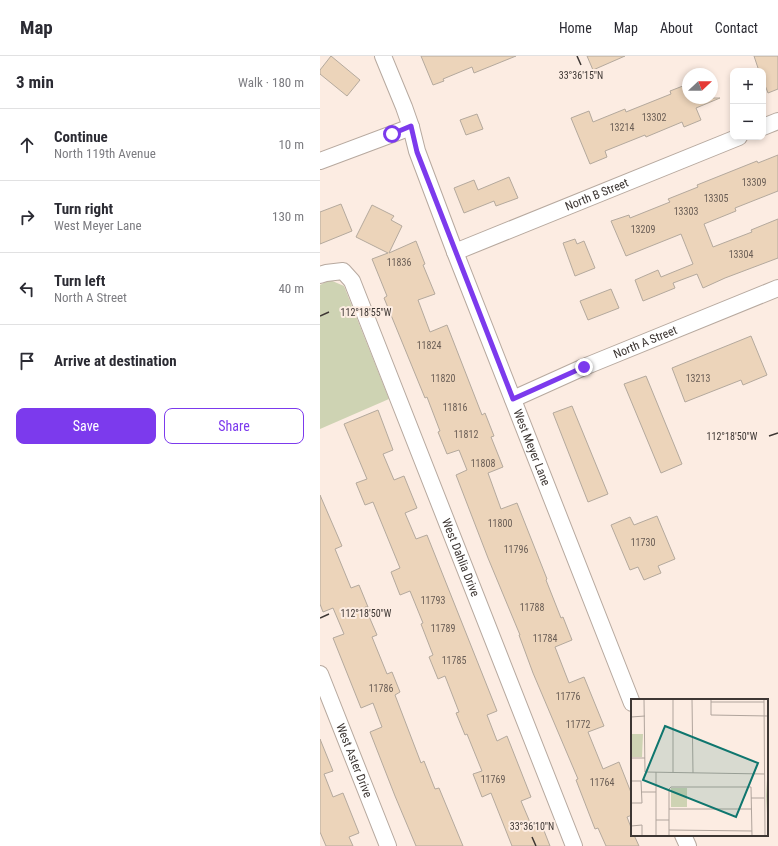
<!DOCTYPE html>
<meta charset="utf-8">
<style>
:root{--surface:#fff;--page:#f2f2f3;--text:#2b2b33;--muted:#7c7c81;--line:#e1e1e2;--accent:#7c3aed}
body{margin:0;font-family:"Roboto Condensed",sans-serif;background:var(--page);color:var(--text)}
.controls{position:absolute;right:12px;top:12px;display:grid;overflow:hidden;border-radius:8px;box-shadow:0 2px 6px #0003}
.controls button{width:36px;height:36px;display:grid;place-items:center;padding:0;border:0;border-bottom:1px solid var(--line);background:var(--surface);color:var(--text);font:20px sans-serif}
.compass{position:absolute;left:362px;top:12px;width:36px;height:36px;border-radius:50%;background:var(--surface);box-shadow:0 2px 6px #0003;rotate:68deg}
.stop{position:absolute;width:12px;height:12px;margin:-9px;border:3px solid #7c3aed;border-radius:50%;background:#fff}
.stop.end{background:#7c3aed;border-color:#fff;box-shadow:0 1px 4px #0008}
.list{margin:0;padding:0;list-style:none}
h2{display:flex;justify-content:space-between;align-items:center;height:52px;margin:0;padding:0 16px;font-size:17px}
h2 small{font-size:13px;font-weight:400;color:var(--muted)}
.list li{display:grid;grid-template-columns:26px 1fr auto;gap:12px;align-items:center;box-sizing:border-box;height:72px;padding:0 16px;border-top:1px solid var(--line)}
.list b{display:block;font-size:15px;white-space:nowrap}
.list p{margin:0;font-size:13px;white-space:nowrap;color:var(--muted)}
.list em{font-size:13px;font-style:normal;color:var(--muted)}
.actions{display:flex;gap:8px;padding:12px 16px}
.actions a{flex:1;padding:9px 0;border:1px solid var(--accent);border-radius:8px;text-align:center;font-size:14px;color:var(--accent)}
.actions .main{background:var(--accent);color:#fff}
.icon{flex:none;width:22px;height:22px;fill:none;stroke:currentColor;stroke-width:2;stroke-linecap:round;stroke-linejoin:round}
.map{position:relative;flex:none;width:458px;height:790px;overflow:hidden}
header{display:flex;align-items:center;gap:24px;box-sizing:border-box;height:56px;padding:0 20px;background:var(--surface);border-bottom:1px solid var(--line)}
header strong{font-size:19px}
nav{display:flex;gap:22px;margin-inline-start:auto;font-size:14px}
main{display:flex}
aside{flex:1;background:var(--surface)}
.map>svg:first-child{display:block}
</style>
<header>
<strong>Map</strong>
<nav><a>Home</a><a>Map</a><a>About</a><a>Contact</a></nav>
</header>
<main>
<aside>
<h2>3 min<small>Walk · 180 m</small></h2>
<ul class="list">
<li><svg class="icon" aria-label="ahead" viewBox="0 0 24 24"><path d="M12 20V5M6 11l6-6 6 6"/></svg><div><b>Continue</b><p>North 119th Avenue</p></div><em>10 m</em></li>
<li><svg class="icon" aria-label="right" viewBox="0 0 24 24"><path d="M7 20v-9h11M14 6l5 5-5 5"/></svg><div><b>Turn right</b><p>West Meyer Lane</p></div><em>130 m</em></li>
<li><svg class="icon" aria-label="left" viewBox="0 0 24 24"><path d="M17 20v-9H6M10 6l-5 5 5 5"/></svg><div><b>Turn left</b><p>North A Street</p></div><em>40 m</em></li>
<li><svg class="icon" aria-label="arrive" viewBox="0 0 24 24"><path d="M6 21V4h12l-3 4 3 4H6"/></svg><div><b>Arrive at destination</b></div></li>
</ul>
<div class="actions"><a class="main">Save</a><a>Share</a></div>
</aside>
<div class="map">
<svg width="458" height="790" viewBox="0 0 458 790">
<rect width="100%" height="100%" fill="#fcece2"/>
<polygon fill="#ced3b3" points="10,224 24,230 69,343 0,373 0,229"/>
<g fill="#ecd4ba" stroke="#b4a99d">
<polygon points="11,0 40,24 27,40 0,18 0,14"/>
<polygon points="101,0 196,0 154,17 152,11 123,23 124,25 113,29"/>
<polygon points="267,0 305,0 273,14"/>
<polygon points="434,0 458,0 458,33 448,37 443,24 443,15 439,15"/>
<polygon points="368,28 368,42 400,42 376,52 381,64 364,71 362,66 326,81 325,79 285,95 287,101 270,108 251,62 269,55 273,66 305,53 306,56 351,38 350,35"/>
<polygon points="157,58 163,73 146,79 140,64"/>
<polygon points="458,99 458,135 415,152 416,155 384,168 393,191 432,176 431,174 458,163 458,202 405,222 383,232 377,218 353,227 355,232 323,245 315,224 338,214 341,221 373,208 361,178 306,200 291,165 309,159 310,162 350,146 348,143 378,131 377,129 437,105 438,107"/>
<polygon points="189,121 198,142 176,150 174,145 144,157 134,132 154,124 158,134"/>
<polygon points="21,148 32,175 0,188 0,156"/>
<polygon points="52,149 74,160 71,164 82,170 69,197 96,185 105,208 103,209 115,238 98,244 110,276 127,269 162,359 165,357 174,380 171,381 183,411 168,417 181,453 197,447 227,523 226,524 241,562 243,561 252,584 235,591 249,627 264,621 284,670 268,676 283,713 299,706 312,739 312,759 307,761 312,774 312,779 314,779 319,790 286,790 278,772 275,773 256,724 258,723 213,617 199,579 200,579 168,502 136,419 147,414 139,394 127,398 118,376 120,375 107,341 105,342 64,242 67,240 52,203 68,197 36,181"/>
<polygon points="255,183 257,188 264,185 275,212 255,220 243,187"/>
<polygon points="291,233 299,252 268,264 260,245"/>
<polygon points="431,280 447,319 423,329 421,324 365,346 352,312"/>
<polygon points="326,320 362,408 341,417 304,328"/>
<polygon points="252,350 288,438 268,446 233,357"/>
<polygon points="58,354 73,394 63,398 74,424 84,420 97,452 85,457 96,483 107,479 177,655 167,659 177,685 187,680 211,741 201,745 212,771 221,767 230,790 192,790 171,737 162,741 153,718 162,715 147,678 145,679 136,657 139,656 125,620 118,623 109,601 113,599 101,568 103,567 90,535 80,539 71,516 80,512 53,446 45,449 36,427 47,423 24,368"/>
<polygon points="0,439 22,490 15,493 31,532 39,529 48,551 45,551 57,579 52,581 67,618 72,616 80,636 75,639 101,707 104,705 115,733 119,732 143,790 96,790 75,740 50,676 62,671 53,647 41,652 13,582 24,578 13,552 3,556 0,548"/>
<polygon points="337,460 355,503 338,510 341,517 324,524 318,511 310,514 291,469 310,461 314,469"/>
<polygon points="0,683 13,715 4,718 13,741 23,737 39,777 29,781 33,790 6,790 0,776"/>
</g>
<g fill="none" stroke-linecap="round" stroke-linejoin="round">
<g stroke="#b7a99f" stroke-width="18">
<g id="minor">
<path id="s1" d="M 63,0 L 84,51 L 91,71 L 97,95 L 135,196 L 312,647"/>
<polyline points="443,71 458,65"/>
<polyline points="0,105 91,71"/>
<path id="s2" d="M 135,196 L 419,81"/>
<path id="s3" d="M 0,219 L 6,217 L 23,215 L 32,225 L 254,790"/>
<path id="s4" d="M 193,343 L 264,311 L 458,232"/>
<path id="s5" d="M 0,618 L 68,790"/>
<polyline points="363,779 368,790"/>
</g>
</g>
<use href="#minor" stroke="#fff" stroke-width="16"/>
</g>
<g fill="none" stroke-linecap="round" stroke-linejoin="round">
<polyline stroke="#7c3aed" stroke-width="5" points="72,78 91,70 97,96 193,343 264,311"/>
</g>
<path fill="none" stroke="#3e3734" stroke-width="1.5" d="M 257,0 L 261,9M 0,260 L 9,256M 449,380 L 458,377M 0,562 L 9,558M 212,781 L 216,790"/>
<g text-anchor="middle" stroke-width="4" stroke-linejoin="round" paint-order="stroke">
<g font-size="10" fill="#6a5e56">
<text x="334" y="65">13302</text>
<text x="302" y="75">13214</text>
<text x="434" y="130">13309</text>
<text x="396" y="146">13305</text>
<text x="366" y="159">13303</text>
<text x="323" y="177">13209</text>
<text x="421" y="202">13304</text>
<text x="79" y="210">11836</text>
<text x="109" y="293">11824</text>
<text x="123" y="326">11820</text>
<text x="378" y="326">13213</text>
<text x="135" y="355">11816</text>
<text x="146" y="382">11812</text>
<text x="163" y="411">11808</text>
<text x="180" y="471">11800</text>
<text x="323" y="490">11730</text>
<text x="196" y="497">11796</text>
<text x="113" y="548">11793</text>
<text x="212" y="555">11788</text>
<text x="123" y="576">11789</text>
<text x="225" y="586">11784</text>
<text x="134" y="608">11785</text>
<text x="61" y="636">11786</text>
<text x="248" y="644">11776</text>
<text x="258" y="672">11772</text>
<text x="173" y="727">11769</text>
<text x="282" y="730">11764</text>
</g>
<g font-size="12" fill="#3e3734" stroke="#fcece2">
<text dy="4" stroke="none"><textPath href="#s2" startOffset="153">North B Street</textPath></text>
<text dy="4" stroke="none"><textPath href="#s4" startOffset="144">North A Street</textPath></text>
<text dy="4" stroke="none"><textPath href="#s1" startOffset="419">West Meyer Lane</textPath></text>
<text dy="4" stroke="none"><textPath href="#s3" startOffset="334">West Dahlia Drive</textPath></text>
<text dy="4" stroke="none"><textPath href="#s5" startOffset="93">West Aster Drive</textPath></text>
</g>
</g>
<g transform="translate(311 643)">
<rect width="137" height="137" fill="#fcece2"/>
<path d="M 0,35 L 12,35 L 11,58 L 0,58 ZM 137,64 L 137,131 L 135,97 ZM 40,89 L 56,89 L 56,108 L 40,108 Z" fill="#ced3b3"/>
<path fill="none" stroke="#b0a49c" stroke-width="1" d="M 13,0 L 14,73 L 134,75M 42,0 L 42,74M 61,0 L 62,74M 80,0 L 80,16 L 137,17M 133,0 L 134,137M 80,3 L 133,3M 0,18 L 14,17M 0,59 L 14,59M 0,82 L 10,82 L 11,104 L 0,104M 10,93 L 25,93M 120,99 L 133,99M 38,110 L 121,110M 25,121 L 38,121M 0,127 L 11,126 L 11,137M 38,131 L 121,132M 25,137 L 25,73M 38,137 L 38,90 L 40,88 L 120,88 L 121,137"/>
<path fill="#0f766e" fill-opacity="0.15" stroke="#0f766e" stroke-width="2" d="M 34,27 L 127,64 L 105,118 L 12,81 Z"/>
<rect width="137" height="137" fill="none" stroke="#3e3734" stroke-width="2"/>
</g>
<g font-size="10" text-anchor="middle" fill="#3e3734" stroke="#fcece2" stroke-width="4" stroke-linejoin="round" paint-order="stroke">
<text x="261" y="23">33°36'15"N</text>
<text x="46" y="260">112°18'55"W</text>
<text x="412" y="384">112°18'50"W</text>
<text x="46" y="561">112°18'50"W</text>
<text x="212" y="774">33°36'10"N</text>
</g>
</svg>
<div class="controls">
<button>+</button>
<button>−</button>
</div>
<svg class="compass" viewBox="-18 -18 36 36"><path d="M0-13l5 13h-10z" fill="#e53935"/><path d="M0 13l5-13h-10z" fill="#7c7c81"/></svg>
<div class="stop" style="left:72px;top:78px"></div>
<div class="stop end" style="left:264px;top:311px"></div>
</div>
</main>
